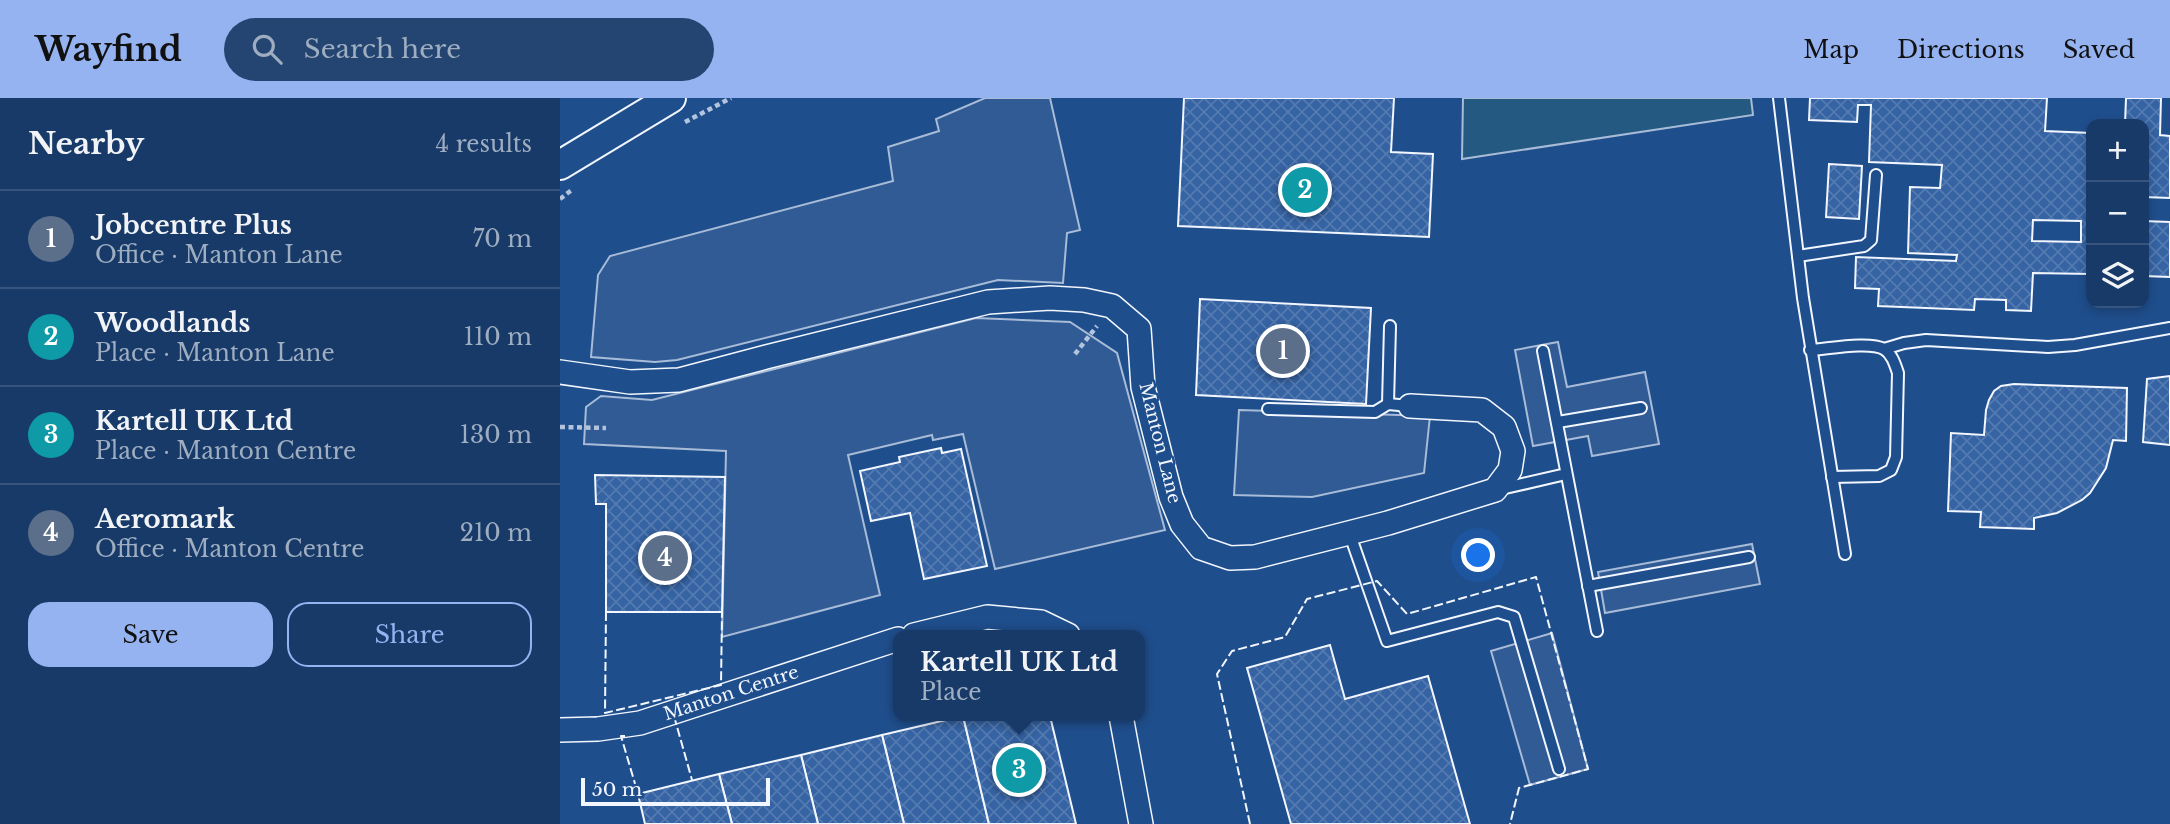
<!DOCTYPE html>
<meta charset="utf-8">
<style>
:root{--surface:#173a69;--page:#244571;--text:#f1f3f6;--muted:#9eadc0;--line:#36547d;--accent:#95b2f1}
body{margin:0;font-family:"Libre Baskerville",serif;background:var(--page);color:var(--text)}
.controls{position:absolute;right:21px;top:21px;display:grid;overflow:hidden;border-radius:14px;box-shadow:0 4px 10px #0003}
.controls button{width:63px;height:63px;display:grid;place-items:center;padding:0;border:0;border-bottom:2px solid var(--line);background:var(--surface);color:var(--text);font:35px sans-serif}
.scale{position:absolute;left:21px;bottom:18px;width:189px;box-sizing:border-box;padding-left:7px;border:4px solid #f2f6ff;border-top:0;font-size:19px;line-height:24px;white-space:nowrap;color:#f2f6ff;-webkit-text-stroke:5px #1f4e8c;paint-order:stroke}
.you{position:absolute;left:919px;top:458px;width:24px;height:24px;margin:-18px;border:5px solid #fff;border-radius:50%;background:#1a73e8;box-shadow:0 0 0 10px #1a73e833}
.badge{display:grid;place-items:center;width:46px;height:46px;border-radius:50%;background:var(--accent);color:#fff;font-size:23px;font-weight:700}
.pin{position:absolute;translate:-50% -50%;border:4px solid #fff;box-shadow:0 2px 7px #0006}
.popup{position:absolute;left:333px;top:532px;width:252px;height:91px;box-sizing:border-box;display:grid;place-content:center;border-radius:14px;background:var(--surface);filter:drop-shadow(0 2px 5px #0005);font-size:23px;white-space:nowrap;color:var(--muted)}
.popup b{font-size:26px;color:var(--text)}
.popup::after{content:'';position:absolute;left:50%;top:100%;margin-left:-14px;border:14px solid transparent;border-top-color:var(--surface)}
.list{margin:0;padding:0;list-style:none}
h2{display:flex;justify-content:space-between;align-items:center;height:91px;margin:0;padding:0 28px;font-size:30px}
h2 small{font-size:23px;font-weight:400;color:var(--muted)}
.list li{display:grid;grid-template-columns:46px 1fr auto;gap:21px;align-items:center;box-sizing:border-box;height:98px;padding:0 28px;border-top:2px solid var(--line)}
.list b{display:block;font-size:26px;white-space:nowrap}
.list p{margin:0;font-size:23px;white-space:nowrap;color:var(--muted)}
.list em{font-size:23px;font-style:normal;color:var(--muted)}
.actions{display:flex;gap:14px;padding:21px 28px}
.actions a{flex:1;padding:16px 0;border:2px solid var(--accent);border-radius:21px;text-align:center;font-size:24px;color:var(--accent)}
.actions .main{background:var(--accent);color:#111}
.icon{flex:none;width:38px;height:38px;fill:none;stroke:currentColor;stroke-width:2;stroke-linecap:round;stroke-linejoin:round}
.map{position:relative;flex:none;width:1610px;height:726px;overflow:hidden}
header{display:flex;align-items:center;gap:42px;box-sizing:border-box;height:98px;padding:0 35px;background:var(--accent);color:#111}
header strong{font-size:33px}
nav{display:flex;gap:38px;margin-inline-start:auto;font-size:24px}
.search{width:490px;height:63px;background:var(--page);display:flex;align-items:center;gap:18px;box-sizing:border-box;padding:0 24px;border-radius:38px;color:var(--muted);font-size:26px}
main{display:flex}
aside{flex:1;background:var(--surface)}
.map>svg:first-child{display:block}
</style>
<header>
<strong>Wayfind</strong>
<div class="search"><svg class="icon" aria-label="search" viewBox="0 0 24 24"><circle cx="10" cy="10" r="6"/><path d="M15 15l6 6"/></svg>Search here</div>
<nav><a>Map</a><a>Directions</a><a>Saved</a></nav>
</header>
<main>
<aside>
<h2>Nearby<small>4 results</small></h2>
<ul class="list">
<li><span class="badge" style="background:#5c6f8a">1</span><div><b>Jobcentre Plus</b><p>Office · Manton Lane</p></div><em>70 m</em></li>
<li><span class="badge" style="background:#0f9aa8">2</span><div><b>Woodlands</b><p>Place · Manton Lane</p></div><em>110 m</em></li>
<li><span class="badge" style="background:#0f9aa8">3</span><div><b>Kartell UK Ltd</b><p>Place · Manton Centre</p></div><em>130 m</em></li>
<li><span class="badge" style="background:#5c6f8a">4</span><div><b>Aeromark</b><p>Office · Manton Centre</p></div><em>210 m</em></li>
</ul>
<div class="actions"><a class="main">Save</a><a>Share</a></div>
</aside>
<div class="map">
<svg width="1610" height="726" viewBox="0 0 1610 726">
<defs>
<pattern id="building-cross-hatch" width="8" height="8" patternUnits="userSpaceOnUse" patternTransform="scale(1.75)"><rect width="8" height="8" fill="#3563a3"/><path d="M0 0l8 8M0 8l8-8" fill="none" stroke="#537ab1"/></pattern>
</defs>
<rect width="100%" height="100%" fill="#1f4e8c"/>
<polygon fill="#245a82" stroke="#a8bbd7" stroke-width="2" points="903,0 1191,0 1193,17 902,61"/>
<g fill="#305b95" stroke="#a8bbd7" stroke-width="2">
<polygon points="425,0 490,0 520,132 507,135 503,185 438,182 117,262 95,264 31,259 38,177 50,158 333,83 328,49 379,33 376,21"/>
<polygon points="416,220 510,224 557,255 605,432 435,471 403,336 373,342 372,337 288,357 320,497 162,539 166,353 24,346 26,309 41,298 92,302"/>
<polygon points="998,244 1007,289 1085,274 1099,346 1032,358 1028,338 973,348 955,252"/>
<polygon points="679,312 870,318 864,375 752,399 674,397"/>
<polygon points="1192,446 1200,486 1045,515 1038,474"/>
<polygon points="992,535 1028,671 970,687 931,553"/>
</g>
<g fill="url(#building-cross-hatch)" stroke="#f2f6ff" stroke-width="2" fill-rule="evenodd">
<polygon points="624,0 834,0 831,54 873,56 869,139 618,128"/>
<path d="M 1250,0 L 1487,0 L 1485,33 L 1531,35 L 1531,176 L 1473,175 L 1471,213 L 1446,212 L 1446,202 L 1415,201 L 1414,212 L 1318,208 L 1319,191 L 1295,190 L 1296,159 L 1396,163 L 1397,157 L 1348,155 L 1350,89 L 1380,90 L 1382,67 L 1309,64 L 1311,7 L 1298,7 L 1297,24 L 1249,22 ZM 1473,122 L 1521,123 L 1521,144 L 1472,143 Z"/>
<polygon points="1566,0 1601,0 1600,37 1610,38 1610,100 1584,99 1584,26 1565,26"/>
<polygon points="1269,66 1302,68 1299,121 1266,119"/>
<polygon points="1584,123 1610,124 1610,179 1584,178"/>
<polygon points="640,201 811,210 806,306 636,297"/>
<polygon points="1610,278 1610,347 1583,344 1587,281"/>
<polygon points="1454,286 1567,290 1566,343 1553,342 1546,370 1530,395 1522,402 1497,415 1474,420 1474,431 1420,429 1421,414 1388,413 1391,335 1424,337 1426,312 1429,302 1434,293 1441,288"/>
<polygon points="381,350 382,355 401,351 427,468 364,481 350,415 311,423 300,373 340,364 339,359"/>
<polygon points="35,377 165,379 162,514 46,514 46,406 36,406"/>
<polygon points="770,547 785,601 868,578 910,726 731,726 687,570"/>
<polygon points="403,618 429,726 344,726 322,637"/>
<polygon points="403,618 490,618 516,726 429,726"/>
<polygon points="322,637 344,726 258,726 241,657"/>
<polygon points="241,657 258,726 172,726 159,676"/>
<polygon points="159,676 172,726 85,726 78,696"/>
</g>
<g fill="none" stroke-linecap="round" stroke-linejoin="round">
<g stroke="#f2f6ff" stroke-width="14">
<g id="service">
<polyline points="1219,0 1243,200 1285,456"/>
<polyline points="1238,158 1304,148 1311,142 1316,77"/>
<polyline points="1324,251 1344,245 1366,242 1488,249 1515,247 1610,230"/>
<path d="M 1250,252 C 1268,251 1309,243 1324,251 C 1332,256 1335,266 1338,275 L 1336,359 L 1331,372 L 1319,378 L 1272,379"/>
<polyline points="983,253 1037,533"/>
<polyline points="828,306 830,228"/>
<polyline points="708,311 815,314 828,306 850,308"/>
<polyline points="998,324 1081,310"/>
<polyline points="941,391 1006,376"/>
<polyline points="789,434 827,543 938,514 954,519 999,671"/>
<polyline points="1028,488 1189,459"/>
</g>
</g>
<g stroke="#f2f6ff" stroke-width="26">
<g id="minor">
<polyline points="0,274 70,284 119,282 206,259 428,204 490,200 524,202 552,208 579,231 583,289 611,399 622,426 641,450 670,460 695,459 828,425 935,392 950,372 953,353 944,329 922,312 850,308"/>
<polyline points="354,537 427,519 481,524 508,537"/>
<polyline points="561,618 581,726"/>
<polyline points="0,632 38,631 80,625 338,541"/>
</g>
</g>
<g stroke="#f2f6ff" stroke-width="32">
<polyline id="tertiary" points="0,67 111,0"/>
</g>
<g stroke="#b3c4dc" stroke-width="4.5" stroke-dasharray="5 3.5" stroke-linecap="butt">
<polyline points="125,24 171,0"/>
<polyline points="0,101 13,91"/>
<polyline points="515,256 537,228"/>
<polyline points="0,329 46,330"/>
</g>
<use href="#service" stroke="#1f4e8c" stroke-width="10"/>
<use href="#minor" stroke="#1f4e8c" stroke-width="23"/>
<use href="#tertiary" stroke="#1f4e8c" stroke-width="28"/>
<g stroke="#f2f6ff" stroke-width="2" stroke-dasharray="9 3.5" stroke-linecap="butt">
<polyline points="46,514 45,615 161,587 162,514"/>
<polyline points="114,618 132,682"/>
<polyline points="65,638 61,638 78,696"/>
<polyline points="690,726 657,576 672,553 725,539 747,501 817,483 847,516 976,479 1028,671 959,690 950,726"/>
</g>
</g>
<g text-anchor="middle" stroke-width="5" stroke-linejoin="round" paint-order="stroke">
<g font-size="18" fill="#f2f6ff" stroke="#1f4e8c">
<text transform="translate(600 345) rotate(76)" y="6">Manton Lane</text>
<text transform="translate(171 595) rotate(-18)" y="6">Manton Centre</text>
</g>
</g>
</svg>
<div class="controls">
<button>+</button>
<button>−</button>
<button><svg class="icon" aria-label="layers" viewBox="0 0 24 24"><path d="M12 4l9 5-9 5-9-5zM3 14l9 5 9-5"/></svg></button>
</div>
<div class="scale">50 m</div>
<div class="you"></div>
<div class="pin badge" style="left:723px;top:253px;background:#5c6f8a">1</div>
<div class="pin badge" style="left:745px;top:92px;background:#0f9aa8">2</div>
<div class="pin badge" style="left:459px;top:672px;background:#0f9aa8">3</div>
<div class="popup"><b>Kartell UK Ltd</b>Place</div>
<div class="pin badge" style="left:105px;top:460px;background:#5c6f8a">4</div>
</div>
</main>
